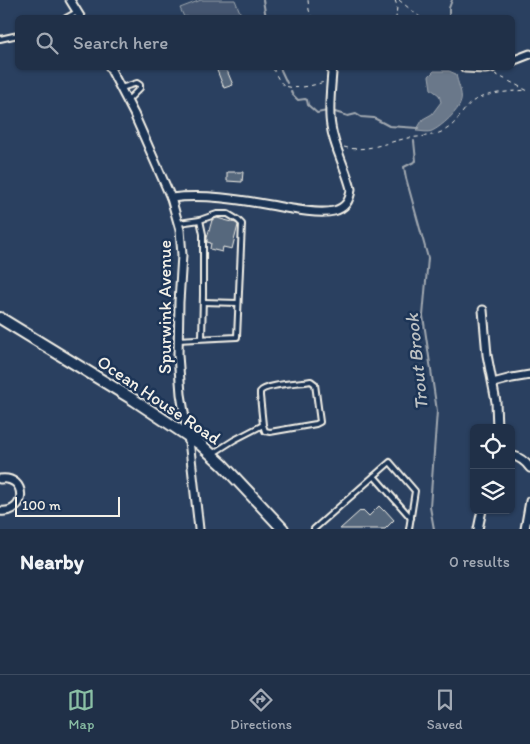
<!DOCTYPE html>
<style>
:root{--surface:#203048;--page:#2d3c52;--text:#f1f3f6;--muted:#a2a9b4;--line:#3d4b60;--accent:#8abfa5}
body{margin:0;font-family:Itim,sans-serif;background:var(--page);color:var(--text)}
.controls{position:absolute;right:15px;bottom:15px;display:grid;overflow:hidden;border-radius:8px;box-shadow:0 1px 4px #0004}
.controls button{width:45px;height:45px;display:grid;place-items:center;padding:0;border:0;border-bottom:1px solid var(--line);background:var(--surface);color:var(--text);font:25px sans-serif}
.scale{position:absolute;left:15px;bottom:12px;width:105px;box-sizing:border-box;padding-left:5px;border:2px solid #f4f1e8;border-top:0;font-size:14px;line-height:18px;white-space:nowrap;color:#f4f1e8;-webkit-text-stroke:4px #1d3557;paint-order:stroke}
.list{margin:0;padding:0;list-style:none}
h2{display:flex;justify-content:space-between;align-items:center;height:65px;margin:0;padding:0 20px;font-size:21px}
h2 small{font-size:16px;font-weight:400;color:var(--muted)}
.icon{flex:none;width:28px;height:28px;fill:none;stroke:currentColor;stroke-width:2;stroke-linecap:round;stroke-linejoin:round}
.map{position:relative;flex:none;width:530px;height:529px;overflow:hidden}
.search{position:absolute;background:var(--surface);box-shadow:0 1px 4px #0004;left:15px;right:15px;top:15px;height:55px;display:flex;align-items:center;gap:12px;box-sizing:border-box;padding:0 18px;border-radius:8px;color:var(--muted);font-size:19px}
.sheet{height:145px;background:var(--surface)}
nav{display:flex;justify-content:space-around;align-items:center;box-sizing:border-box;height:70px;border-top:1px solid var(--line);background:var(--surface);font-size:14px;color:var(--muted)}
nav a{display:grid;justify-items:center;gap:2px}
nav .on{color:var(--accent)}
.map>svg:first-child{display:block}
</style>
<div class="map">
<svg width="530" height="529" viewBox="0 0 530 529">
<rect width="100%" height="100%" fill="#2a4060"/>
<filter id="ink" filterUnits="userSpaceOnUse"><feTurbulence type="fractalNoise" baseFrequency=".02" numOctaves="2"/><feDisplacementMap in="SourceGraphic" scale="10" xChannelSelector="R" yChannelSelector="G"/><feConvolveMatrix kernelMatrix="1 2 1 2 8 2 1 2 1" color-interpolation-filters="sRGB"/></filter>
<g filter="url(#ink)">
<polygon fill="#445771" stroke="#9ca4ac" points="201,0 235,0 242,17 184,17 180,8"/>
<path fill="#6a788a" stroke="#a1a8b0" d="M 434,71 L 449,71 L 456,74 C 457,82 463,93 461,101 C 459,111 441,127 432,131 C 427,133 421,131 416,131 L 423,119 L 432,114 L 441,102 L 439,95 L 431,89 L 429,76 Z"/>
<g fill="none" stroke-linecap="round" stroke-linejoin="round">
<g stroke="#a1a8b0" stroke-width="2">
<polyline points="263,0 266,18"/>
<polyline points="449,18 449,8 452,0"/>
<polyline points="280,68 287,83"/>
<polyline points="291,91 292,94 298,100 305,99 307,100 308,105 317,113 327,111"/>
<polyline points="335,112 348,116 356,114 361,117 374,118 389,126 418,128"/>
<polyline points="414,141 416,161 404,167 406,178 428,258 423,316 437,411 430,507 434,529"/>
</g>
</g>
<g fill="#56677d" stroke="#f4f1e8">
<polygon points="216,68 226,68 233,85 224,88"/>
<polygon points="227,172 243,172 242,182 227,181"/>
<polygon points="217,218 236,223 238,225 232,249 223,247 222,252 210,249 211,243 207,242 207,238 212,220"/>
<polygon points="379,506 384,511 385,510 394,520 385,529 340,529 360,511 361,512 363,510 369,516"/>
</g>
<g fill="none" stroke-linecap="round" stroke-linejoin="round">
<g stroke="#f4f1e8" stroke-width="8">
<g id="service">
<polyline points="66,18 77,12"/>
<polyline points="0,39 18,35"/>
<polyline points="121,88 137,83 140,85 140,88 127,101"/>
<polyline points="200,220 203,234 203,295 202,338"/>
<polyline points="203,302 238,303"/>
<polyline points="177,340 237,337 242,224 238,220 228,214 217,214 200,220 179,223"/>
<path d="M 212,454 L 234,440 L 263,425 L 265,431 L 270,432 L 316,424 L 320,422 L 315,384 L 311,381 C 302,383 265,384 260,392 C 260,393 260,395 260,396 L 263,425"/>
<polyline points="374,476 411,518"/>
<polyline points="314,529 390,462 415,491 409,529"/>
</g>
</g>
<g stroke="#f4f1e8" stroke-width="11">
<g id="minor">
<polyline points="70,0 81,18"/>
<polyline points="512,61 530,54"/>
<polyline points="110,68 134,114 164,182 171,198 180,230 182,255 179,302 178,355 181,394 190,449 199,529"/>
<polyline points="465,68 485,69 492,68"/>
<path d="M 171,198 C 204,194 237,199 270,205 C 287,208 318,215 334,211 C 346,208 350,200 351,189 C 346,168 334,148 331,126 C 328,110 331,88 332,72 L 333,68"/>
<polyline points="483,310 487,355 496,402 497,428"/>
<polyline points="493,383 512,378 530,375"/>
<path d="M 511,455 C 519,457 526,462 530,468"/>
<path d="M 0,479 C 27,475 28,514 0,511"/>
<polyline points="478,529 482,510"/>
<polyline points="525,529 530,501"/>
</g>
</g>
<g stroke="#f4f1e8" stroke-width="14">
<polyline id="secondary" points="0,318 134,400 200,444 223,465 283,529"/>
</g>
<g stroke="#f4f1e8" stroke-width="1" stroke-dasharray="4 4" stroke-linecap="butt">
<polyline points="308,0 309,10 312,18"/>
<polyline points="395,0 397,6 396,18"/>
<polyline points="399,0 421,18"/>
<path d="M 273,68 C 276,74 278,81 284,85 C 292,91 315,85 324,82"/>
<polyline points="495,74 530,92"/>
<path d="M 344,147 C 365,153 387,142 408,138 C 423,136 438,137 451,126 C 461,118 465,104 477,99 C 492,92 510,92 526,90"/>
</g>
<use href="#service" stroke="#1d3557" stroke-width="4"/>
<use href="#minor" stroke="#1d3557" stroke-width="7"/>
<use href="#secondary" stroke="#1d3557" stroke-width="10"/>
</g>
</g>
<g text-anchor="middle" stroke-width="5" stroke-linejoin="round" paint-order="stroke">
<g font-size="18" fill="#f4f1e8" stroke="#1d3557">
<text transform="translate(165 307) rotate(-90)" y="6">Spurwink Avenue</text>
<text transform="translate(159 400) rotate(34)" y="6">Ocean House Road</text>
</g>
<g font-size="19" font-style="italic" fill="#bdc1c2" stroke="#1d3557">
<text transform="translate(416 362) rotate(-96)" y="7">Trout Brook</text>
</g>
</g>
</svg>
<div class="controls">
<button><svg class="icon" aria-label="locate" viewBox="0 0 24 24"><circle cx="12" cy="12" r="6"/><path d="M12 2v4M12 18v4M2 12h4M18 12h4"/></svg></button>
<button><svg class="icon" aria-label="layers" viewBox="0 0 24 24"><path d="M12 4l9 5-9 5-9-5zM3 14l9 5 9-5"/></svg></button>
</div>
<div class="scale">100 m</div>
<div class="search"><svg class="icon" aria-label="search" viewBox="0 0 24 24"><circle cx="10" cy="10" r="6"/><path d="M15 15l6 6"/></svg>Search here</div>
</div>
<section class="sheet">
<h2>Nearby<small>0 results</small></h2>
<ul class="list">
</ul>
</section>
<nav>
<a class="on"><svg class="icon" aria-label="map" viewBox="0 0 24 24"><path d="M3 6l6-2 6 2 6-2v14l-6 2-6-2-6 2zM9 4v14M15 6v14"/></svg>Map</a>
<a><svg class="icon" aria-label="directions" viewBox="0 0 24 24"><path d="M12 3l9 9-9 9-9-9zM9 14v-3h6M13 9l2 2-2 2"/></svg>Directions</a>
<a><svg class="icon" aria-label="saved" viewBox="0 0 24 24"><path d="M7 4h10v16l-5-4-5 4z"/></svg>Saved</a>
</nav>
